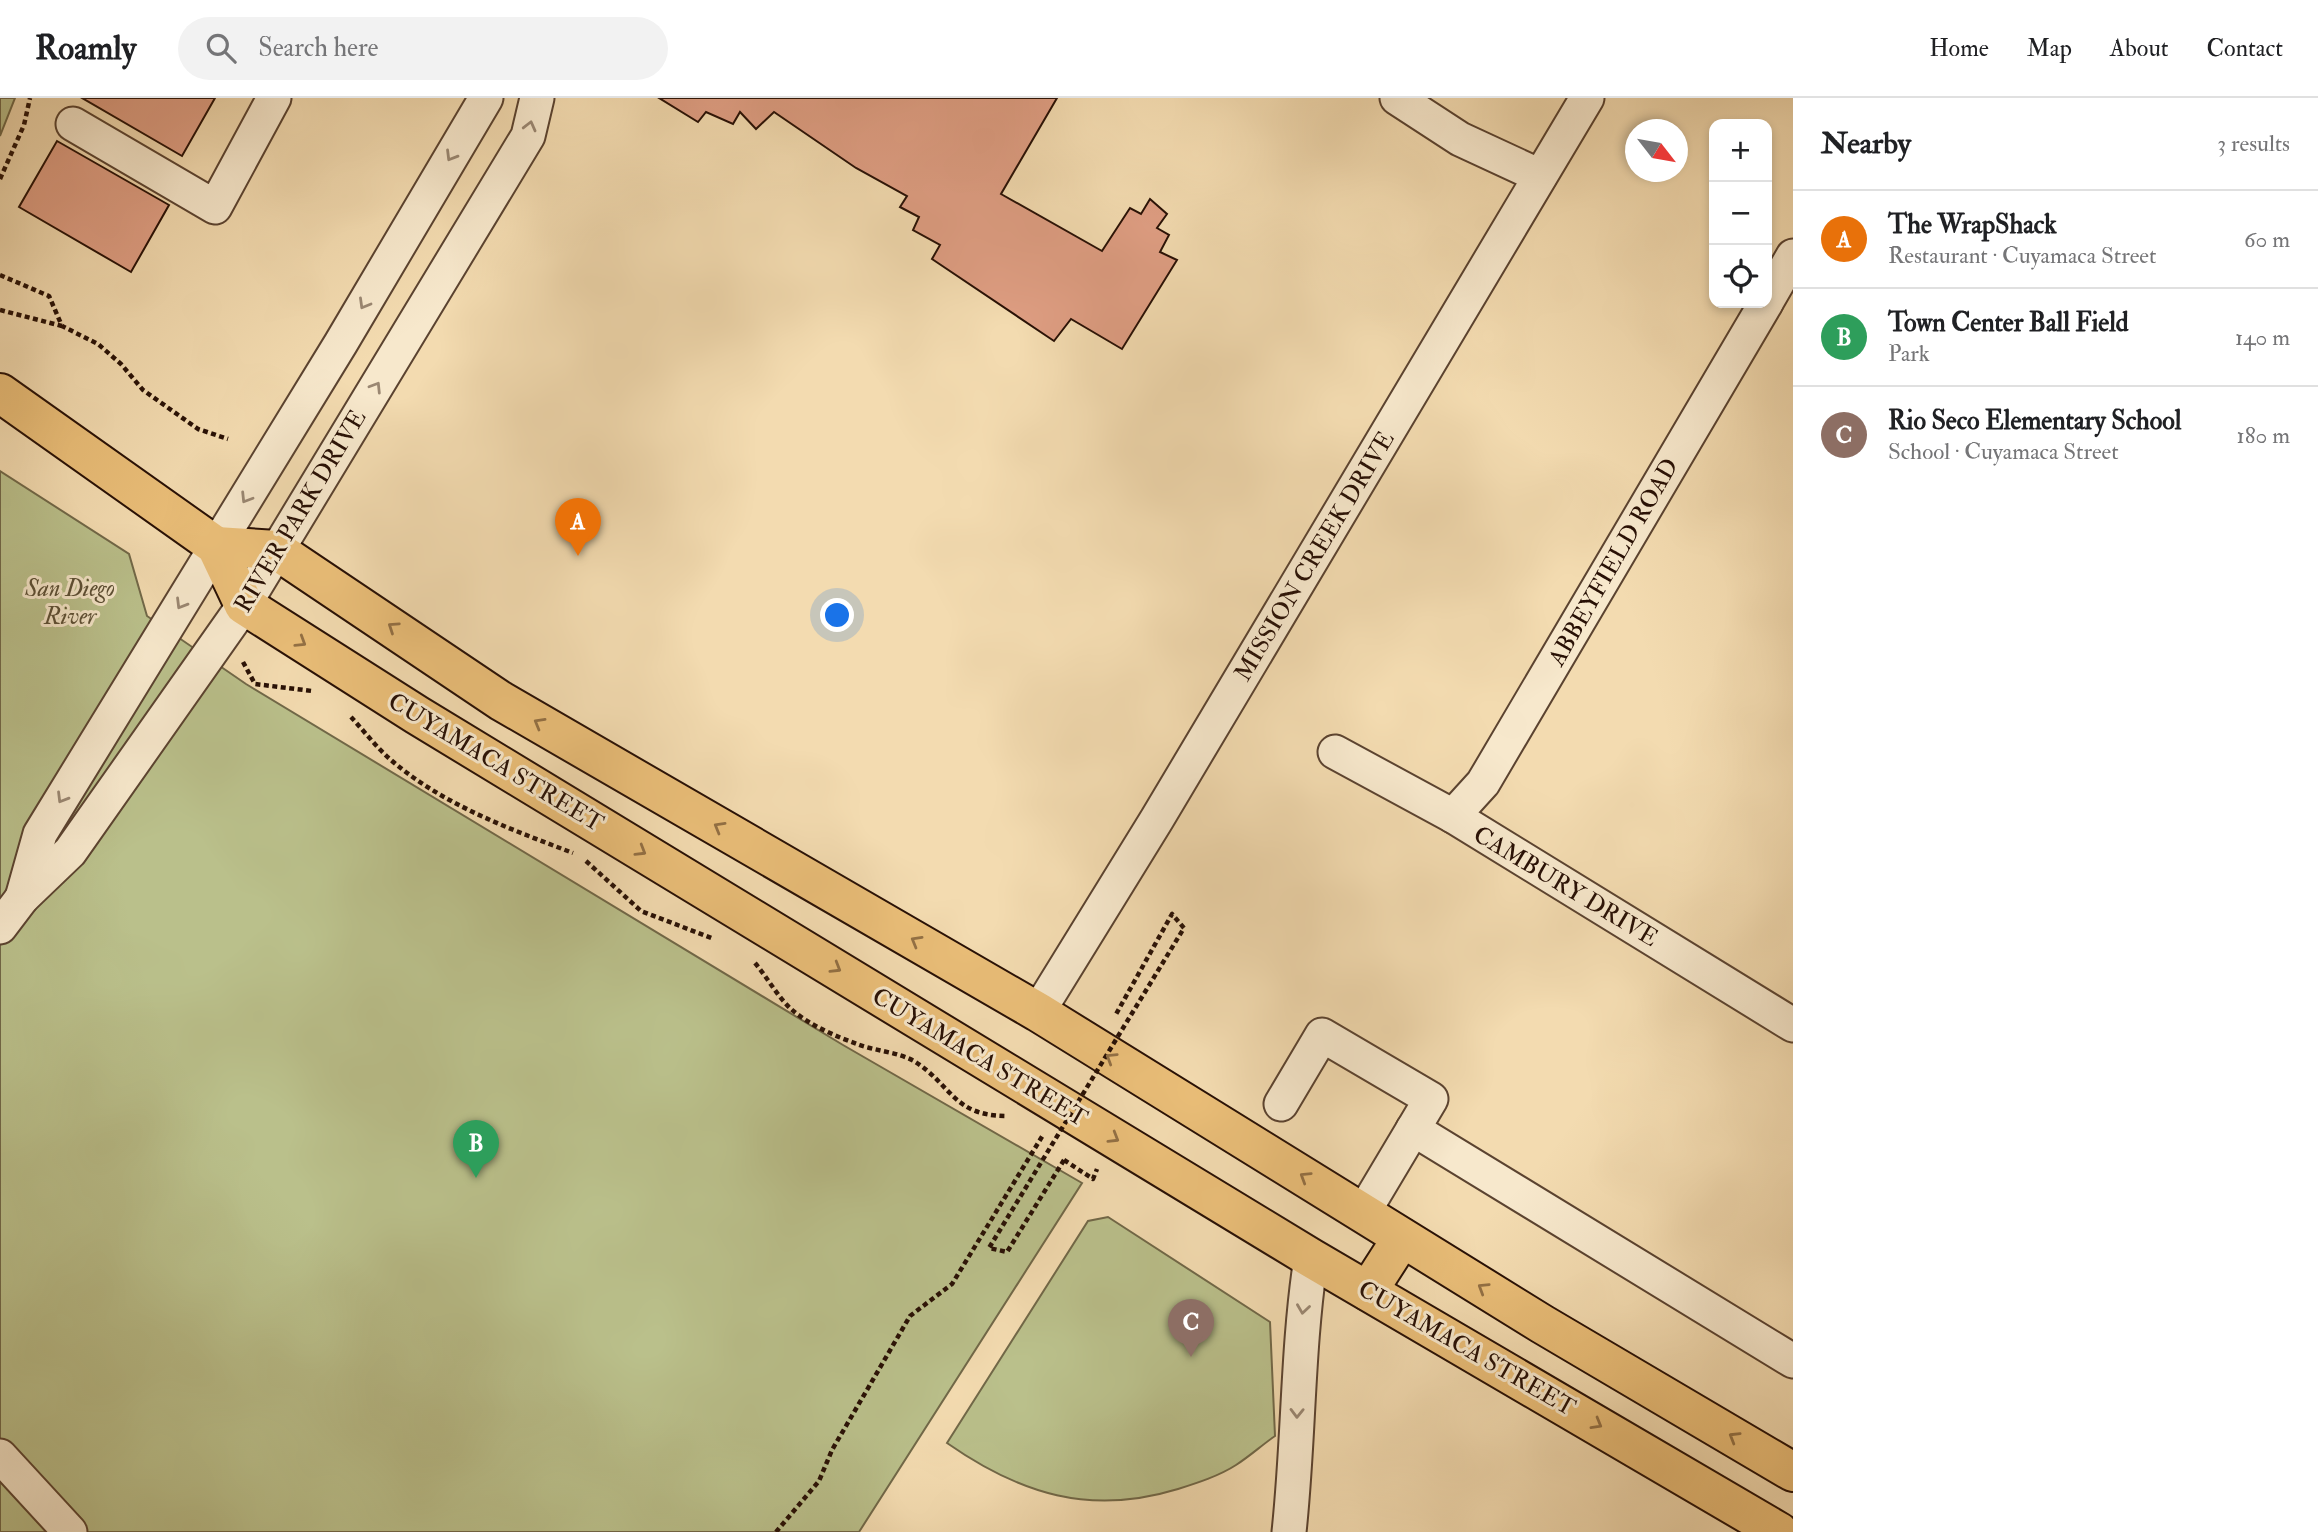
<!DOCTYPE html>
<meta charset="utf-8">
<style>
:root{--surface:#fff;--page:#f2f2f2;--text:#202124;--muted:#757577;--line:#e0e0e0;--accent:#8f2418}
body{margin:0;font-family:"IM FELL Double Pica",serif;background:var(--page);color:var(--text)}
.controls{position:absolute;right:21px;top:21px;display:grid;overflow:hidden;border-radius:14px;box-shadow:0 4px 10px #0003}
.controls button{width:63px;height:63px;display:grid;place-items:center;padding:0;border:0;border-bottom:2px solid var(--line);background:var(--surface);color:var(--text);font:35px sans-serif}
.compass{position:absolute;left:1625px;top:21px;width:63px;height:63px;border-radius:50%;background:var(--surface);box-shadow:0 4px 10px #0003;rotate:121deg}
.you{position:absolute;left:838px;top:518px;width:24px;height:24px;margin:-18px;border:5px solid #fff;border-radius:50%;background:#1a73e8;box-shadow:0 0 0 10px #1a73e833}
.badge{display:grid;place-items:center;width:46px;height:46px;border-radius:50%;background:var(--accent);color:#fff;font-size:23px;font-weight:700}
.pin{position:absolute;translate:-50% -58px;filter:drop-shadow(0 2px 4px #0008)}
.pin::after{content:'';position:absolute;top:37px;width:24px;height:21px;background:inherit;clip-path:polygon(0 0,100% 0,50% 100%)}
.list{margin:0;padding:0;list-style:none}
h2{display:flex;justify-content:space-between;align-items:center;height:91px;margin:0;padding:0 28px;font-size:30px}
h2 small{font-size:23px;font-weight:400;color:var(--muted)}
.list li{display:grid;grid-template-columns:46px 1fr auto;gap:21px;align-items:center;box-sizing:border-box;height:98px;padding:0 28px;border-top:2px solid var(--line)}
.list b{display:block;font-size:26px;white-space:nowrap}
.list p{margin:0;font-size:23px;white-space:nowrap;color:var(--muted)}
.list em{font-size:23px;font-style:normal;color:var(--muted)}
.icon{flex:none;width:38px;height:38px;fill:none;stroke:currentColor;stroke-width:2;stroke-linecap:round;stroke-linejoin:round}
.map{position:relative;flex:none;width:1793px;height:1434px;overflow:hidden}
header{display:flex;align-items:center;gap:42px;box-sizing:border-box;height:98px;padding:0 35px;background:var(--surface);border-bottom:2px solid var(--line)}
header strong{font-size:33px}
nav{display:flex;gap:38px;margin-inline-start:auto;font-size:24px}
.search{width:490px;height:63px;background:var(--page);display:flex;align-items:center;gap:18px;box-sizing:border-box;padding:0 24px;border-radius:38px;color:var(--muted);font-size:26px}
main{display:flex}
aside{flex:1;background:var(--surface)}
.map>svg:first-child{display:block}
</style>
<header>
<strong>Roamly</strong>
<div class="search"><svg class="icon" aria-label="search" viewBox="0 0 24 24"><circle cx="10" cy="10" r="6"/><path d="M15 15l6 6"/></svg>Search here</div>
<nav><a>Home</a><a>Map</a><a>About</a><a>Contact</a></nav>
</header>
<main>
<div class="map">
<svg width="1793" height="1434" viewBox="0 0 1793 1434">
<rect width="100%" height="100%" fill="#f3dbb0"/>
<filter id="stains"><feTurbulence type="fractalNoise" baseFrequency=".00286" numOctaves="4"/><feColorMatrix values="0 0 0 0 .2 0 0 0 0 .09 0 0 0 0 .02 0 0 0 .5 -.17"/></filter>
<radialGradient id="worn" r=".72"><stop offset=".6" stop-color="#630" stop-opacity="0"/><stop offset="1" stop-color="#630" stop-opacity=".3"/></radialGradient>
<g fill="#bac08b" stroke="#716848" stroke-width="2">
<polygon points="0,0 15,0 0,38"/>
<polygon points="0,373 129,456 147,518 246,586 843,947 1082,1085 859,1434 0,1434"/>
<path d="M 1108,1119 L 1270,1224 L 1275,1338 C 1262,1347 1250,1358 1236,1367 C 1219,1378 1197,1385 1178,1391 C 1090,1418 1020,1396 947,1345 L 1088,1123 Z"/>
</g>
<g fill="#df9e83" stroke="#281005" stroke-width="2">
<polygon points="82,0 215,0 182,58"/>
<polygon points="659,0 1057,0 1001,96 1102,153 1130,110 1141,116 1150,101 1167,116 1157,130 1169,137 1160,154 1177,162 1122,251 1071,221 1054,243 932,161 940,147 913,132 919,119 900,109 907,98 856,70 774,14 756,31 740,14 733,26 706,14 698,24"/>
<polygon points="57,43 169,107 131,174 19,109"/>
</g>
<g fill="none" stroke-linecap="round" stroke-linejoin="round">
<g stroke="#5b4330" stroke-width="37">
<g id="minor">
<polyline points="1397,0 1460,41 1540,78"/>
<polyline points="73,26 215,109 274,0"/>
<polyline points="1767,203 1793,158"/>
<polyline points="1335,654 1453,718 1793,927"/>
<polyline points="1453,718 1483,685 1766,205"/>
<polyline points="22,800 40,736 341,245 486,0"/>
<polyline points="0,829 22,800 70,754 244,507 528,38 537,0"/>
<polyline points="1038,914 1157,721 1587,0"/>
<polyline points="1281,1006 1322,937 1431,1001 1363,1115"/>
<polyline points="1413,1031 1793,1263"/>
<polyline points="0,1358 70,1434"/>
<path d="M 1289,1434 C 1299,1342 1297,1251 1311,1160"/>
</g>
</g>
<g stroke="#281005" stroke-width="42">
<g id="major">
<polyline points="0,295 216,448 244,507 417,617 1311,1160 1779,1434"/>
<polyline points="216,448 276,452 501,603 1038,914 1542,1226 1793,1374"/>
<polyline points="1368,1193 1402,1140"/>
</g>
</g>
<g stroke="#281005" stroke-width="4.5" stroke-dasharray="5 3.5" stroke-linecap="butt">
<polyline points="0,81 24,27 30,0"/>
<polyline points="0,177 49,198 62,228 98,246 121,266 143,292 198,331 228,341"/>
<polyline points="0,212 62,228"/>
<polyline points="243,564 255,586 312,593"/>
<path d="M 351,619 C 364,633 377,650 391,662 C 443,707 510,731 573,755"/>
<polyline points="586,763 641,813 714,841"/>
<path d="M 755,865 C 767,879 777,898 791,911 C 809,927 835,938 857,946 C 875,953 898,954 914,963 C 952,987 953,1018 1007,1018"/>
<polyline points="1064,1062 1093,1081 1097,1071"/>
<polyline points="776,1434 819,1383 832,1352 910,1218 952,1186 1043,1037"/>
</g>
<use href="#minor" stroke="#f7e8cc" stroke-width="33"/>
<use href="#major" stroke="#eabe78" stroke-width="38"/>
<polyline stroke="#281005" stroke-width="4.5" stroke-dasharray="5 3.5" stroke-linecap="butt" points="1064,1062 1007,1154 989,1150 1184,830 1172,816 1115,918"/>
</g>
<defs><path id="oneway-chevron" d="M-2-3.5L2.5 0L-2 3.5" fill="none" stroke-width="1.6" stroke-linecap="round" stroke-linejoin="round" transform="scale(1.75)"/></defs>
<g stroke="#9a8772">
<use href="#oneway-chevron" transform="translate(530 28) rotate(-76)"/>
<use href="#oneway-chevron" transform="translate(451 58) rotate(121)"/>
<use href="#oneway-chevron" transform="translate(364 206) rotate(120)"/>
<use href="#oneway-chevron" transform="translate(376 289) rotate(-58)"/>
<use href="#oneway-chevron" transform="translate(246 400) rotate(122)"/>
<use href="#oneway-chevron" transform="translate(181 506) rotate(121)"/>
<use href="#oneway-chevron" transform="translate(62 700) rotate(121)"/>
<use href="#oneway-chevron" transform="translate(1303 1211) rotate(98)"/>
<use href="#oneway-chevron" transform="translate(1297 1315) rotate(91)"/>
</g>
<g stroke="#937044">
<use href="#oneway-chevron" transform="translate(393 529) rotate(-146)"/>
<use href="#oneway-chevron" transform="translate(301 544) rotate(32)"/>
<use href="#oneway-chevron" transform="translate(539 625) rotate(-150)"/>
<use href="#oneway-chevron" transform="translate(719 729) rotate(-150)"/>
<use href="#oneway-chevron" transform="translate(641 753) rotate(31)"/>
<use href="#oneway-chevron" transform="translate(916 843) rotate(-150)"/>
<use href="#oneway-chevron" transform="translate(836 870) rotate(31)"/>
<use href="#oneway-chevron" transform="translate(1111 960) rotate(-148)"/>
<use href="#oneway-chevron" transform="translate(1114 1040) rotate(31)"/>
<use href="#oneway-chevron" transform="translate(1305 1079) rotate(-148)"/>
<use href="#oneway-chevron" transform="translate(1483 1190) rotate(-148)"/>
<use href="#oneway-chevron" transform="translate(1597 1326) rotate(30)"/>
<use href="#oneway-chevron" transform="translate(1734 1339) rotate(-149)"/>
</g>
<g text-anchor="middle" stroke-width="6" stroke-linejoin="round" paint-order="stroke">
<g font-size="24" fill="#281005" stroke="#f7e8cc">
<text transform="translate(300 413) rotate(-59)" y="8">RIVER PARK DRIVE</text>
<text transform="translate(1314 458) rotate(-59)" y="8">MISSION CREEK DRIVE</text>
<text transform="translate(1613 464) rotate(-60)" y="8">ABBEYFIELD ROAD</text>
<text transform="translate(496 664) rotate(31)" y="8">CUYAMACA STREET</text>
<text transform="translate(1566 788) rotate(31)" y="8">CAMBURY DRIVE</text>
<text transform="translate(980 959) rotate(31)" y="8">CUYAMACA STREET</text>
<text transform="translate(1467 1250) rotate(30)" y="8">CUYAMACA STREET</text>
</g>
<g font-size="24" font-style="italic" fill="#5b4e34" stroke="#f7e8cc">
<text x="70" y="498">San Diego<tspan x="70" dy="28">River</tspan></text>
</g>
</g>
<rect width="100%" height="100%" filter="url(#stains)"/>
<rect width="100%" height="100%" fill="url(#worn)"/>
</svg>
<div class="controls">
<button>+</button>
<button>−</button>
<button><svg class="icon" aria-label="locate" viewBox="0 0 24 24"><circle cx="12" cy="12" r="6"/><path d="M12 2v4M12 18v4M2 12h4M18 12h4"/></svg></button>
</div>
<svg class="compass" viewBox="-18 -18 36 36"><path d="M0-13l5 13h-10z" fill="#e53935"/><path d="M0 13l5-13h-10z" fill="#757577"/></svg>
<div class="you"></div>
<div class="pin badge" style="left:578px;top:458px;background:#e8710a">A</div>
<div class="pin badge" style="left:476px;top:1080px;background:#2e9e5b">B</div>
<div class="pin badge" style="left:1191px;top:1259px;background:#8d6e63">C</div>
</div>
<aside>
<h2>Nearby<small>3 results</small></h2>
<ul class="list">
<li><span class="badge" style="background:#e8710a">A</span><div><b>The WrapShack</b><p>Restaurant · Cuyamaca Street</p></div><em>60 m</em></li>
<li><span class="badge" style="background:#2e9e5b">B</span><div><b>Town Center Ball Field</b><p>Park</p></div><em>140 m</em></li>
<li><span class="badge" style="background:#8d6e63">C</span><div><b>Rio Seco Elementary School</b><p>School · Cuyamaca Street</p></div><em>180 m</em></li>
</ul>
</aside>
</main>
